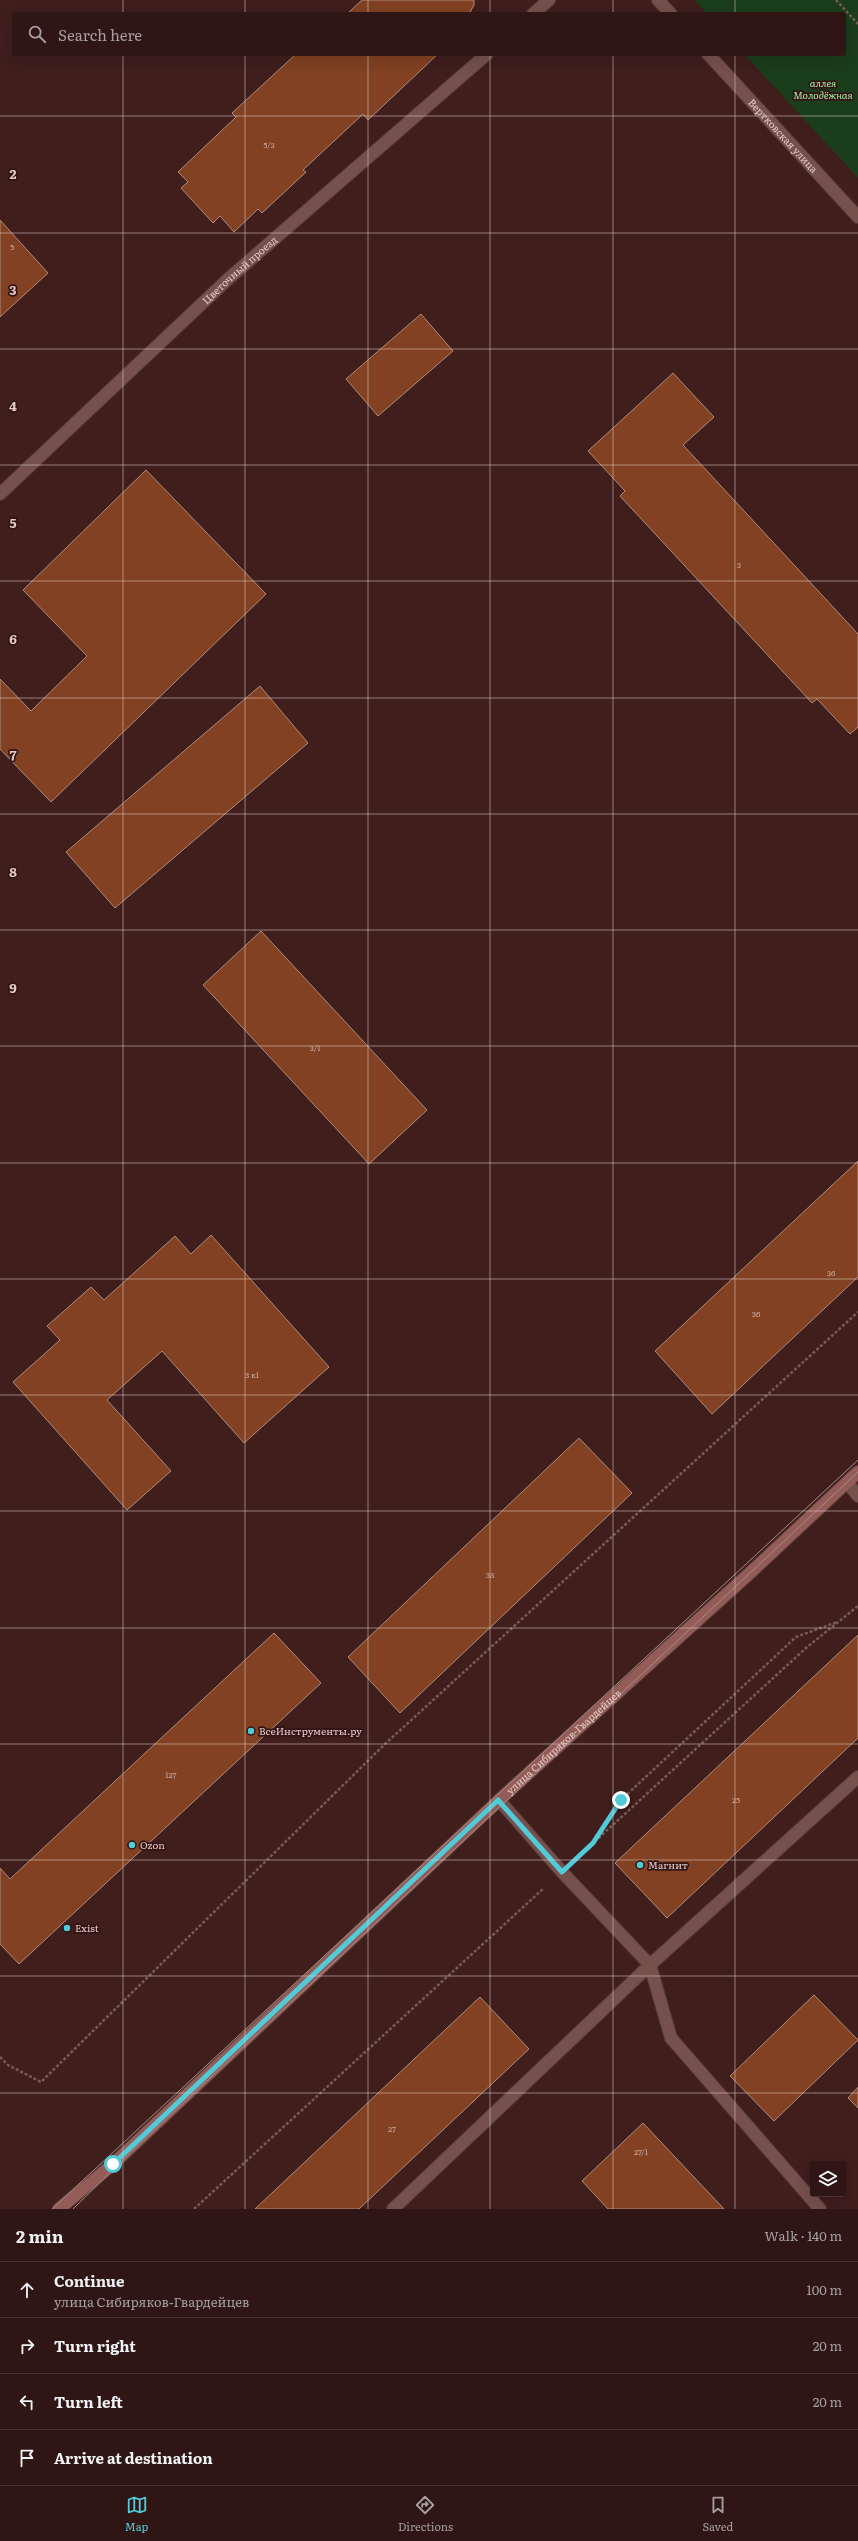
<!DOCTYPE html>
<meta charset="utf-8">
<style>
:root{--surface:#2f1615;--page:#3b2322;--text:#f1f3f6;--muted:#a79fa0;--line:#4a3534;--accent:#52cbd8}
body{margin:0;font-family:Literata,serif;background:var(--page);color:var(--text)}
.controls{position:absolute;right:12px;bottom:12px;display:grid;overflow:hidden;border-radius:4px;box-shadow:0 4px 16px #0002}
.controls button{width:36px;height:36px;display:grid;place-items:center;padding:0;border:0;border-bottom:1px solid var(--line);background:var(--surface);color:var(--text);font:20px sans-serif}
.stop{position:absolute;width:12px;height:12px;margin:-9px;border:3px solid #52cbd8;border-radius:50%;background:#fff}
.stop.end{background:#52cbd8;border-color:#fff;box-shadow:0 1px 4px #0008}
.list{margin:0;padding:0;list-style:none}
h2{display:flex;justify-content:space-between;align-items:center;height:52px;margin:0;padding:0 16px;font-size:17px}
h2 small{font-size:13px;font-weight:400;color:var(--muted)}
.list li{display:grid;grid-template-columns:26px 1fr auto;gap:12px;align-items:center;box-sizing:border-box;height:56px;padding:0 16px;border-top:1px solid var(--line)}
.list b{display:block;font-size:15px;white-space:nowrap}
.list p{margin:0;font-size:13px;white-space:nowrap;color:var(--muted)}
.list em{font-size:13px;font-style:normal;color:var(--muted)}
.icon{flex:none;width:22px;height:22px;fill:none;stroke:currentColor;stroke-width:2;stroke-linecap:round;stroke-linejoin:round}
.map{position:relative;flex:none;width:858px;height:2209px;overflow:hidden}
.search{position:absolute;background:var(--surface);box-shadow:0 4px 16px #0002;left:12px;right:12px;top:12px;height:44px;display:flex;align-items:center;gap:10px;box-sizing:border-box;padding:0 14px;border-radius:4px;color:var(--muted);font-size:15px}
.sheet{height:276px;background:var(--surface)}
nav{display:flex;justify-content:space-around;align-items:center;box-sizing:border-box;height:56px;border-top:1px solid var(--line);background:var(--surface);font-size:11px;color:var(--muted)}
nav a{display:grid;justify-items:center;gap:2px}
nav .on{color:var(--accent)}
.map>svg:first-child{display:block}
</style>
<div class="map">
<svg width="858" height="2209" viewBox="0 0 858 2209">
<rect width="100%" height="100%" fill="#3f1e1c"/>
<polygon fill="#1a3d1b" points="695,0 858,0 858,178 744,54 844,54 844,14 707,14"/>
<g fill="#814122" stroke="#b08b7b">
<polygon points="362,0 474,0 474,5 469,14 347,14"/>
<polygon points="296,54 438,54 368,120 363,114 303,170 306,172 262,213 258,209 234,232 220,216 213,223 181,188 188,182 178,172 236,117 232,113"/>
<polygon points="0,220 48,273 0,317"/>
<polygon points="421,314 453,351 378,416 346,379"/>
<polygon points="673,373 714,417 683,445 858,634 858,727 850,734 817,699 812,703 620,496 625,491 588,451"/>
<polygon points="146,470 266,594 51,802 0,749 0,679 31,711 87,656 23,590"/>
<polygon points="260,686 308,743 115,908 66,852"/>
<polygon points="261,931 427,1110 369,1164 203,985"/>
<polygon points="858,1161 858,1277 712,1414 655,1351"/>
<polygon points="211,1235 329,1367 244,1443 162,1351 107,1400 171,1471 127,1510 13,1382 60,1340 47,1326 91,1287 104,1300 175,1236 191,1254"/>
<polygon points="579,1438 632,1493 400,1713 348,1657"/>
<polygon points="274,1633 321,1683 19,1964 0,1944 0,1868 10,1879"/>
<polygon points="858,1635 858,1738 667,1918 615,1863"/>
<polygon points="814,1995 858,2040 774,2121 730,2076"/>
<polygon points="480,1997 529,2049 359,2209 255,2209"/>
<polygon points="858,2087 858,2108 848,2098"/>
<polygon points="643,2123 724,2209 608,2209 582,2181"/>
</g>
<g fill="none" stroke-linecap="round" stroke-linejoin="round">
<g stroke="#563a39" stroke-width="14">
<g id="lane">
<polyline points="847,1482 858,1496"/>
<polyline points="499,1800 562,1872 650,1965 671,2038 820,2209"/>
<polyline points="393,2209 650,1965 858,1777"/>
</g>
</g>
<g stroke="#563a39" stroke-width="14">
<g id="street">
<polyline points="658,0 671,14"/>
<polyline points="533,14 549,0"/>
<path id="s1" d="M 708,54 L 858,217"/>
<path id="s2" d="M 0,494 L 227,280 L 487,54"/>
</g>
</g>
<g stroke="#563a39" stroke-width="14">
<g id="secondary">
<path id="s3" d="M 59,2209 L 113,2164 L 499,1800 L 751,1572 L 858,1472"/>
</g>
</g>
<g stroke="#785b59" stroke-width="2.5" stroke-dasharray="3 2" stroke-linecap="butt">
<polyline points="836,0 858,24"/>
<polyline points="596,1839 621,1800 796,1637 837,1622"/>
<polyline points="580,1855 806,1648 858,1606"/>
<polyline points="0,2057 8,2065 41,2082 385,1744 858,1312"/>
<polyline points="194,2209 544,1888"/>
</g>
<use href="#lane" stroke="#75504c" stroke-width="12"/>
<use href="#street" stroke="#75504c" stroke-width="12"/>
<use href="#secondary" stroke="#945c57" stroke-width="12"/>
<g stroke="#a58b89" stroke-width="1">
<polyline points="52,2209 858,1460"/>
<polyline points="73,2209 134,2149 858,1472"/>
</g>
</g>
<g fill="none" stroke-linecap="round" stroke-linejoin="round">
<polyline stroke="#52cbd8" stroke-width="5" points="113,2164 498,1800 562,1872 593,1843 621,1800"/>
</g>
<path fill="none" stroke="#e3ccca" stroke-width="1" stroke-opacity="0.55" d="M 123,0 L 123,14M 245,0 L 245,14M 368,0 L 368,14M 490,0 L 490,14M 613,0 L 613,14M 735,0 L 735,14M 123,54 L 123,2209M 245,54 L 245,2209M 368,54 L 368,2209M 490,54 L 490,2209M 613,54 L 613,2209M 735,54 L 735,2209M 0,116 L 858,116M 0,233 L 858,233M 0,349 L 858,349M 0,465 L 858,465M 0,581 L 858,581M 0,698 L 858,698M 0,814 L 858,814M 0,930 L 858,930M 0,1046 L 858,1046M 0,1163 L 858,1163M 0,1279 L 858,1279M 0,1395 L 858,1395M 0,1511 L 858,1511M 0,1628 L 858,1628M 0,1744 L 858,1744M 0,1860 L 858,1860M 0,1976 L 858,1976M 0,2093 L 858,2093"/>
<g fill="#52cbd8" stroke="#341413" stroke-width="1.5">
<circle cx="251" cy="1731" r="4"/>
<circle cx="132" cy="1845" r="4"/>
<circle cx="640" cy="1865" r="4"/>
<circle cx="67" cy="1928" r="4"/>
</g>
<g text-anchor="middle" stroke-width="3.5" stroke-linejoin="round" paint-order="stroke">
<g font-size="8" fill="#caa9a0">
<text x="269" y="148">5/3</text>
<text x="12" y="250">5</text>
<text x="739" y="568">3</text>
<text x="315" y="1051">3/1</text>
<text x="831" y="1276">36</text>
<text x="756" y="1317">36</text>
<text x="252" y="1378">3 к1</text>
<text x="490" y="1578">38</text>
<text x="171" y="1778">127</text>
<text x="736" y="1803">25</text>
<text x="392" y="2132">27</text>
<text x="641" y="2155">27/1</text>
</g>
<g font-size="10" font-style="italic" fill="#a1eea1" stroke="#341413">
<text x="823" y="87">аллея<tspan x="823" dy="12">Молодёжная</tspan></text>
</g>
<g font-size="10" fill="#e3ccca" stroke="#341413">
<text dy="4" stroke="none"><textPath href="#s1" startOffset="111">Вертковская улица</textPath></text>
<text dy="4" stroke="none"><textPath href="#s2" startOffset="328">Цветочный проезд</textPath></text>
<text dy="4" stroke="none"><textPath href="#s3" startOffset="688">улица Сибиряков-Гвардейцев</textPath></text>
</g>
<g font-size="10" fill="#e3ccca" stroke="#341413" text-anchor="start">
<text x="259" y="1735">ВсеИнструменты.ру</text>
<text x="140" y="1849">Ozon</text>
<text x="648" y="1869">Магнит</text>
<text x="75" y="1932">Exist</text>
</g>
</g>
<g font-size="13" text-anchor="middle" font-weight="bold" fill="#e3ccca" stroke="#341413" stroke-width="3.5" stroke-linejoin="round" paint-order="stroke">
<text x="13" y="179">2</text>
<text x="13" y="295">3</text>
<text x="13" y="411">4</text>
<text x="13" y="528">5</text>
<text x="13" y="644">6</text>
<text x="13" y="760">7</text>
<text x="13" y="877">8</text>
<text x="13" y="993">9</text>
</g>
</svg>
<div class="controls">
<button><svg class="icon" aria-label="layers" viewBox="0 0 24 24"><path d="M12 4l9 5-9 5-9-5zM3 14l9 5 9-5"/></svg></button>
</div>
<div class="stop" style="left:113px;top:2164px"></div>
<div class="stop end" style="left:621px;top:1800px"></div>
<div class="search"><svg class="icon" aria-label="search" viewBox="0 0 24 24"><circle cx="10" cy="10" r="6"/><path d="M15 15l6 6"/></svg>Search here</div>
</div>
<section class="sheet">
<h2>2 min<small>Walk · 140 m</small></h2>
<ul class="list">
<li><svg class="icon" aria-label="ahead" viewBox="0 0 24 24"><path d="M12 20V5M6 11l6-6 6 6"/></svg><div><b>Continue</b><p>улица Сибиряков-Гвардейцев</p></div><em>100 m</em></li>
<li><svg class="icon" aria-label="right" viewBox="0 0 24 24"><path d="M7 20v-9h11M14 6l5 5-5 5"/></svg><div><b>Turn right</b></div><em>20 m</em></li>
<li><svg class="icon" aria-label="left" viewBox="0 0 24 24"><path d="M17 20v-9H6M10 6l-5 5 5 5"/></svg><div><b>Turn left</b></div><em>20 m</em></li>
<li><svg class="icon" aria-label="arrive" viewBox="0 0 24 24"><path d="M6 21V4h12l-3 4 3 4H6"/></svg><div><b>Arrive at destination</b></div></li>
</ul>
</section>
<nav>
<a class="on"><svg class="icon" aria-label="map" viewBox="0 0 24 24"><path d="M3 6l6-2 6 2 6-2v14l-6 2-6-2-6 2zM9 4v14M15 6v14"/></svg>Map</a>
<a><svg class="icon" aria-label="directions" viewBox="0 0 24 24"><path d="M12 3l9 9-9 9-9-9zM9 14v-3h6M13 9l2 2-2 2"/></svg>Directions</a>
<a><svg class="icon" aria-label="saved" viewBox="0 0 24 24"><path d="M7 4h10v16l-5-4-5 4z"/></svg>Saved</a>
</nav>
